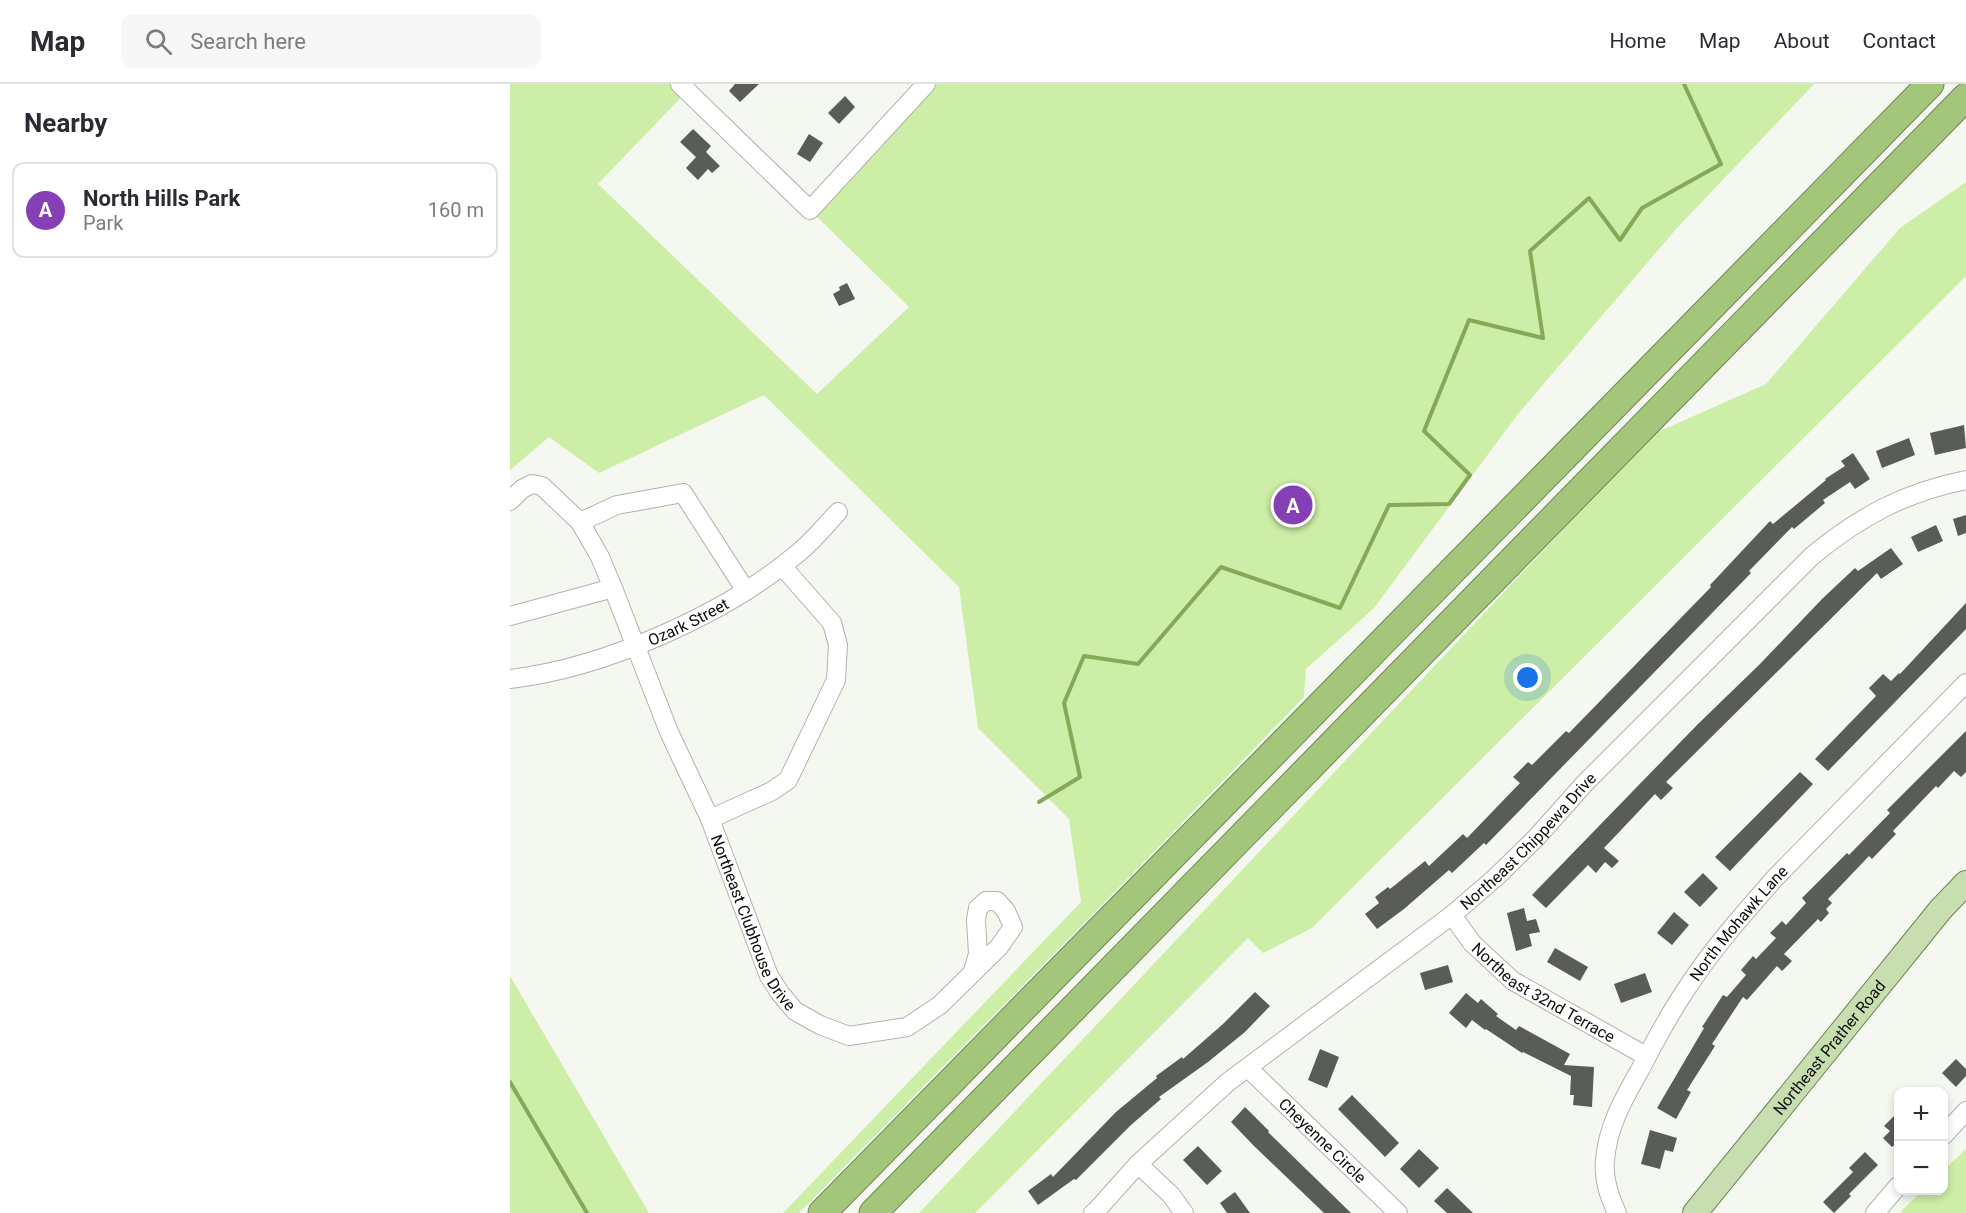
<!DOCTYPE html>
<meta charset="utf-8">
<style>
:root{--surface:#fff;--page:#f7f7f7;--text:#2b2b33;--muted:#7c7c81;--line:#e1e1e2;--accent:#8440b4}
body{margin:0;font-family:Roboto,sans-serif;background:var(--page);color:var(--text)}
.controls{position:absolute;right:18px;bottom:18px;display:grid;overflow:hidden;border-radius:12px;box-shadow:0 3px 9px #0003}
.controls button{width:54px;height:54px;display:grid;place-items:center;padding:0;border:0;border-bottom:2px solid var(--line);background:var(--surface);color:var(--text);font:30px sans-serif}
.you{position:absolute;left:1018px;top:594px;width:21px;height:21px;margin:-15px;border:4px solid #fff;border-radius:50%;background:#1a73e8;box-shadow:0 0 0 9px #1a73e833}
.badge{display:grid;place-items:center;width:39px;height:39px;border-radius:50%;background:var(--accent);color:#fff;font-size:20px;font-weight:700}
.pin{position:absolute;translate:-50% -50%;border:3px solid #fff;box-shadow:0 2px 6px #0006}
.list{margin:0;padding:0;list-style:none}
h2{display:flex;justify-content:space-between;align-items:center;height:78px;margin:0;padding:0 24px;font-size:26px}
h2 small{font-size:20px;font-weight:400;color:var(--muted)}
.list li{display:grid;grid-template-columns:39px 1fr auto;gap:18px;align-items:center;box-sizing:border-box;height:96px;margin:0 12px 12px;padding:0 12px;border:2px solid var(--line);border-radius:12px}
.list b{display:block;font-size:22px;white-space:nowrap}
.list p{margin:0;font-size:20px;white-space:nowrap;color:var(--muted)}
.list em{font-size:20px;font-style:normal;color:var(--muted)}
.icon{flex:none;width:33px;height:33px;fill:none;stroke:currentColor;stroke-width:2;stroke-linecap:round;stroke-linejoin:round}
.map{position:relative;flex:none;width:1456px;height:1129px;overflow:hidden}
header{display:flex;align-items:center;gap:36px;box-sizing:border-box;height:84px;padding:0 30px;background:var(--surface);border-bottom:2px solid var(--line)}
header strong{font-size:28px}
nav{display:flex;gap:33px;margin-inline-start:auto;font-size:21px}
.search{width:420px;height:54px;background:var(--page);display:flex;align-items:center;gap:15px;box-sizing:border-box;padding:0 21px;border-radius:12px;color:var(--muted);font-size:22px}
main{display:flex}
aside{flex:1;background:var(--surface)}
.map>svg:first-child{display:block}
</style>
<header>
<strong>Map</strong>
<div class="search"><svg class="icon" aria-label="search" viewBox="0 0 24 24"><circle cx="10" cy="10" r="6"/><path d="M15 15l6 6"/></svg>Search here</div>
<nav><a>Home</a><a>Map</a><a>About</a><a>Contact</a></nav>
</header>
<main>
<aside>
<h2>Nearby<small></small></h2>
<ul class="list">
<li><span class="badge">A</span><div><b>North Hills Park</b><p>Park</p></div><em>160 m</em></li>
</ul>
</aside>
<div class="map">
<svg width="1456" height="1129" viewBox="0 0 1456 1129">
<rect width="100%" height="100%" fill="#f5f8f1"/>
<g fill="#cdeea7">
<polygon points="0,0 170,0 177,7 88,100 307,310 399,223 300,126 418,0 1304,0 1167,144 1008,330 864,524 796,585 794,613 638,774 289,1129 273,1129 571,818 559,735 468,644 449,503 254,311 89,389 39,353 0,386"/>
<polygon points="1456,98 1456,192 802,844 753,869 738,854 465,1129 409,1129 1143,350 1256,300 1390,144"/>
<polygon points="0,892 139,1129 0,1129"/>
<polygon points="1456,1065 1456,1129 1393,1129 1391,1127 1412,1107 1434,1106 1434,1086"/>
</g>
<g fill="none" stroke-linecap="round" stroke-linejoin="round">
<g stroke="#86a959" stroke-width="4">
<polyline points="529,718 570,693 554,619 574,572 628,580 711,483 830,524 879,421 939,420 960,391 914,347 959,236 1033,254 1020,167 1079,114 1110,156 1132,124 1211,80 1174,0"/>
<polyline points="0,998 77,1129"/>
</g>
</g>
<g fill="#595c57">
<polygon points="225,0 249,0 230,18 219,7"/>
<polygon points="335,12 345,23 329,40 318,29"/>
<polygon points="183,45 201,62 196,68 210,82 202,89 198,85 188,96 176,84 186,73 170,58"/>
<polygon points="299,50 313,59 300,78 287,70"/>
<polygon points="337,199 345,215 329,222 323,210 330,206 329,203"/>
<polygon points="1454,341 1456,364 1425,371 1420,349"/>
<polygon points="1399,354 1405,371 1372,384 1366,367"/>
<polygon points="1343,369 1360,395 1345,405 1340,398 1313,416 1315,419 1284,445 1282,443 1239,487 1241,489 976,761 974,759 942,789 939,786 894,825 867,845 855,830 869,819 865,813 878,803 880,805 915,777 919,782 953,750 957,754 1010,699 1003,693 1018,678 1022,681 1056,647 1059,649 1201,503 1200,501 1260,437 1263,440 1316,396 1315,395 1335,382 1331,377"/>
<polygon points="1456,431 1456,449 1448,452 1443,435"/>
<polygon points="1426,441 1433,457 1408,468 1401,453"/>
<polygon points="1381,464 1393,480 1371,495 1367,489 1156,698 1163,704 1151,716 1145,710 1130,726 1094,764 1109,777 1102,784 1095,778 1086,789 1078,781 1036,824 1022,811 1188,640 1250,580 1312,515 1345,484 1348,487"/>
<polygon points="1456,519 1456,545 1318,687 1305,675 1366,612 1359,604 1373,590 1381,597 1389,589 1390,590"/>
<polygon points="1456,647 1456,688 1451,693 1444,687 1428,704 1426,702 1383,747 1386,750 1362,775 1359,772 1318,815 1322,819 1316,825 1319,829 1311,838 1308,835 1274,870 1282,877 1272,887 1267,882 1237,916 1233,913 1202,960 1205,962 1177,1006 1181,1008 1166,1035 1147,1024 1194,944 1192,943 1213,911 1217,913 1236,891 1231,886 1243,872 1246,875 1266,854 1260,849 1272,837 1276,841 1296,819 1292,814 1337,769 1339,771 1380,729 1377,726"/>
<polygon points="1290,688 1303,700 1220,787 1205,773"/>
<polygon points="1193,789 1208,804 1190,823 1174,808"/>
<polygon points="1014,824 1017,837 1026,835 1030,848 1019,850 1022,862 1006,867 997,829"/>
<polygon points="1164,828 1179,841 1162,861 1147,849"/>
<polygon points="1045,864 1078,883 1070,897 1037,878"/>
<polygon points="938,881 943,898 915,906 910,889"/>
<polygon points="1135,889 1142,908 1111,919 1104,900"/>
<polygon points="745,908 760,922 735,948 698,978 649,1013 651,1015 621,1041 566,1096 564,1095 528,1121 518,1107 541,1090 543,1093 606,1028 647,994 646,992 672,973 673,975 713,940"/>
<polygon points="956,909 968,919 971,915 988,930 986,932 1006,946 1009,942 1060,970 1054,981 1084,983 1082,1023 1063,1021 1064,1011 1060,1011 1061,992 1013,968 1012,969 976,945 975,946 962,936 956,944 939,929"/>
<polygon points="810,965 829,973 817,1004 798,996"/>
<polygon points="1446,975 1456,985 1456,992 1446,1003 1432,989"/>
<polygon points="842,1011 889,1059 875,1073 828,1025"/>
<polygon points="735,1023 759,1047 758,1048 841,1129 814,1129 744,1062 721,1038"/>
<polygon points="1389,1027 1389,1057 1382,1063 1373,1054 1380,1047 1374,1042"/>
<polygon points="1140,1046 1167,1054 1163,1068 1155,1066 1150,1085 1131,1080"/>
<polygon points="688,1062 712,1087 697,1101 673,1076"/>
<polygon points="909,1065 929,1084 909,1104 890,1085"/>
<polygon points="1355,1068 1368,1081 1339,1110 1341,1112 1324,1129 1313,1118 1343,1088 1339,1084"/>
<polygon points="937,1104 963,1129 937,1129 924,1117"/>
<polygon points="725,1108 740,1129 717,1129 710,1119"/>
</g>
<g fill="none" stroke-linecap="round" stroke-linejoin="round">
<g stroke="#b0b3ad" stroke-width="20">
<g id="minor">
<polyline points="170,0 300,126 416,0"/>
<polyline points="0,417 12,405 22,400 32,402 70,438 90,473 103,504"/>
<polyline points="70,438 107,421 173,409 236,507"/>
<path id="s1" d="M 0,532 L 103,504 L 159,648 L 200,735 L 259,892 L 270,909 L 285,927 L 310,941 L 339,952 L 397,943 L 430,921 L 489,863 L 503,843 L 496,827 L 487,817 L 476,817 L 468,824 L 466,836 L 468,870 L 462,890"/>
<path id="s2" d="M 0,595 C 94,584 214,531 287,470 C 302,458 315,442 328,428"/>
<polyline points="200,735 262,707 278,696 326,596 328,561 322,539 272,482"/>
<path id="s3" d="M 942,831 L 962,859 L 1003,897 L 1136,972"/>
<path id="s4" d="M 738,984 L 888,1129"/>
<polyline points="1434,1051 1456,1027"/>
<polyline points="628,1080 661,1111 674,1129"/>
<path id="s5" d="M 583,1129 L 586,1127 L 628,1080 L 718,998 L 942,831 L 985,794 L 1026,754 L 1075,699 L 1302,472 C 1349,433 1395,408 1456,396"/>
<path id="s6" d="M 1107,1129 C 1099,1112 1093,1095 1095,1076 C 1098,1041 1114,1014 1131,984 C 1146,955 1161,927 1179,901 C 1204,863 1235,828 1265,794 L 1456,599"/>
<polyline points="1365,1129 1388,1102"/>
</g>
</g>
<g stroke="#6f8654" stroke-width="26">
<g id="major">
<path id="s7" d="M 1185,1129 L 1431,825 L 1456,799"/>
</g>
</g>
<g stroke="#6f8654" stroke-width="29">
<g id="highway">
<polyline points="312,1129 1420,0"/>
<polyline points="363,1129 1456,13"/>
</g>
</g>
<use href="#minor" stroke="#fff" stroke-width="18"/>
<use href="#major" stroke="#c8ddb0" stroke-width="24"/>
<use href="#highway" stroke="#a4c67b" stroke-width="27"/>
</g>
<g text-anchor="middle" stroke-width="6" stroke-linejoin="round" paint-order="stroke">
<g font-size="16" fill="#0d0e0c" stroke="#fff">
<text dy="6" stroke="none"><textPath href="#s2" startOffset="188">Ozark Street</textPath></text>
<text dy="6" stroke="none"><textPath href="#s5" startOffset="574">Northeast Chippewa Drive</textPath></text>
<text dy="6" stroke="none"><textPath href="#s1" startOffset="470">Northeast Clubhouse Drive</textPath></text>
<text dy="6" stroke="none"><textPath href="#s6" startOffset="330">North Mohawk Lane</textPath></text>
<text dy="6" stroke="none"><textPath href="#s3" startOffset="122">Northeast 32nd Terrace</textPath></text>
<text dy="6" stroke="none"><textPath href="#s7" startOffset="213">Northeast Prather Road</textPath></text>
<text dy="6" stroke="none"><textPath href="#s4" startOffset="104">Cheyenne Circle</textPath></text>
</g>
</g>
</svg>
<div class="controls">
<button>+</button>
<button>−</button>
</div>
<div class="you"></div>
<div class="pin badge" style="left:783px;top:421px">A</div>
</div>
</main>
